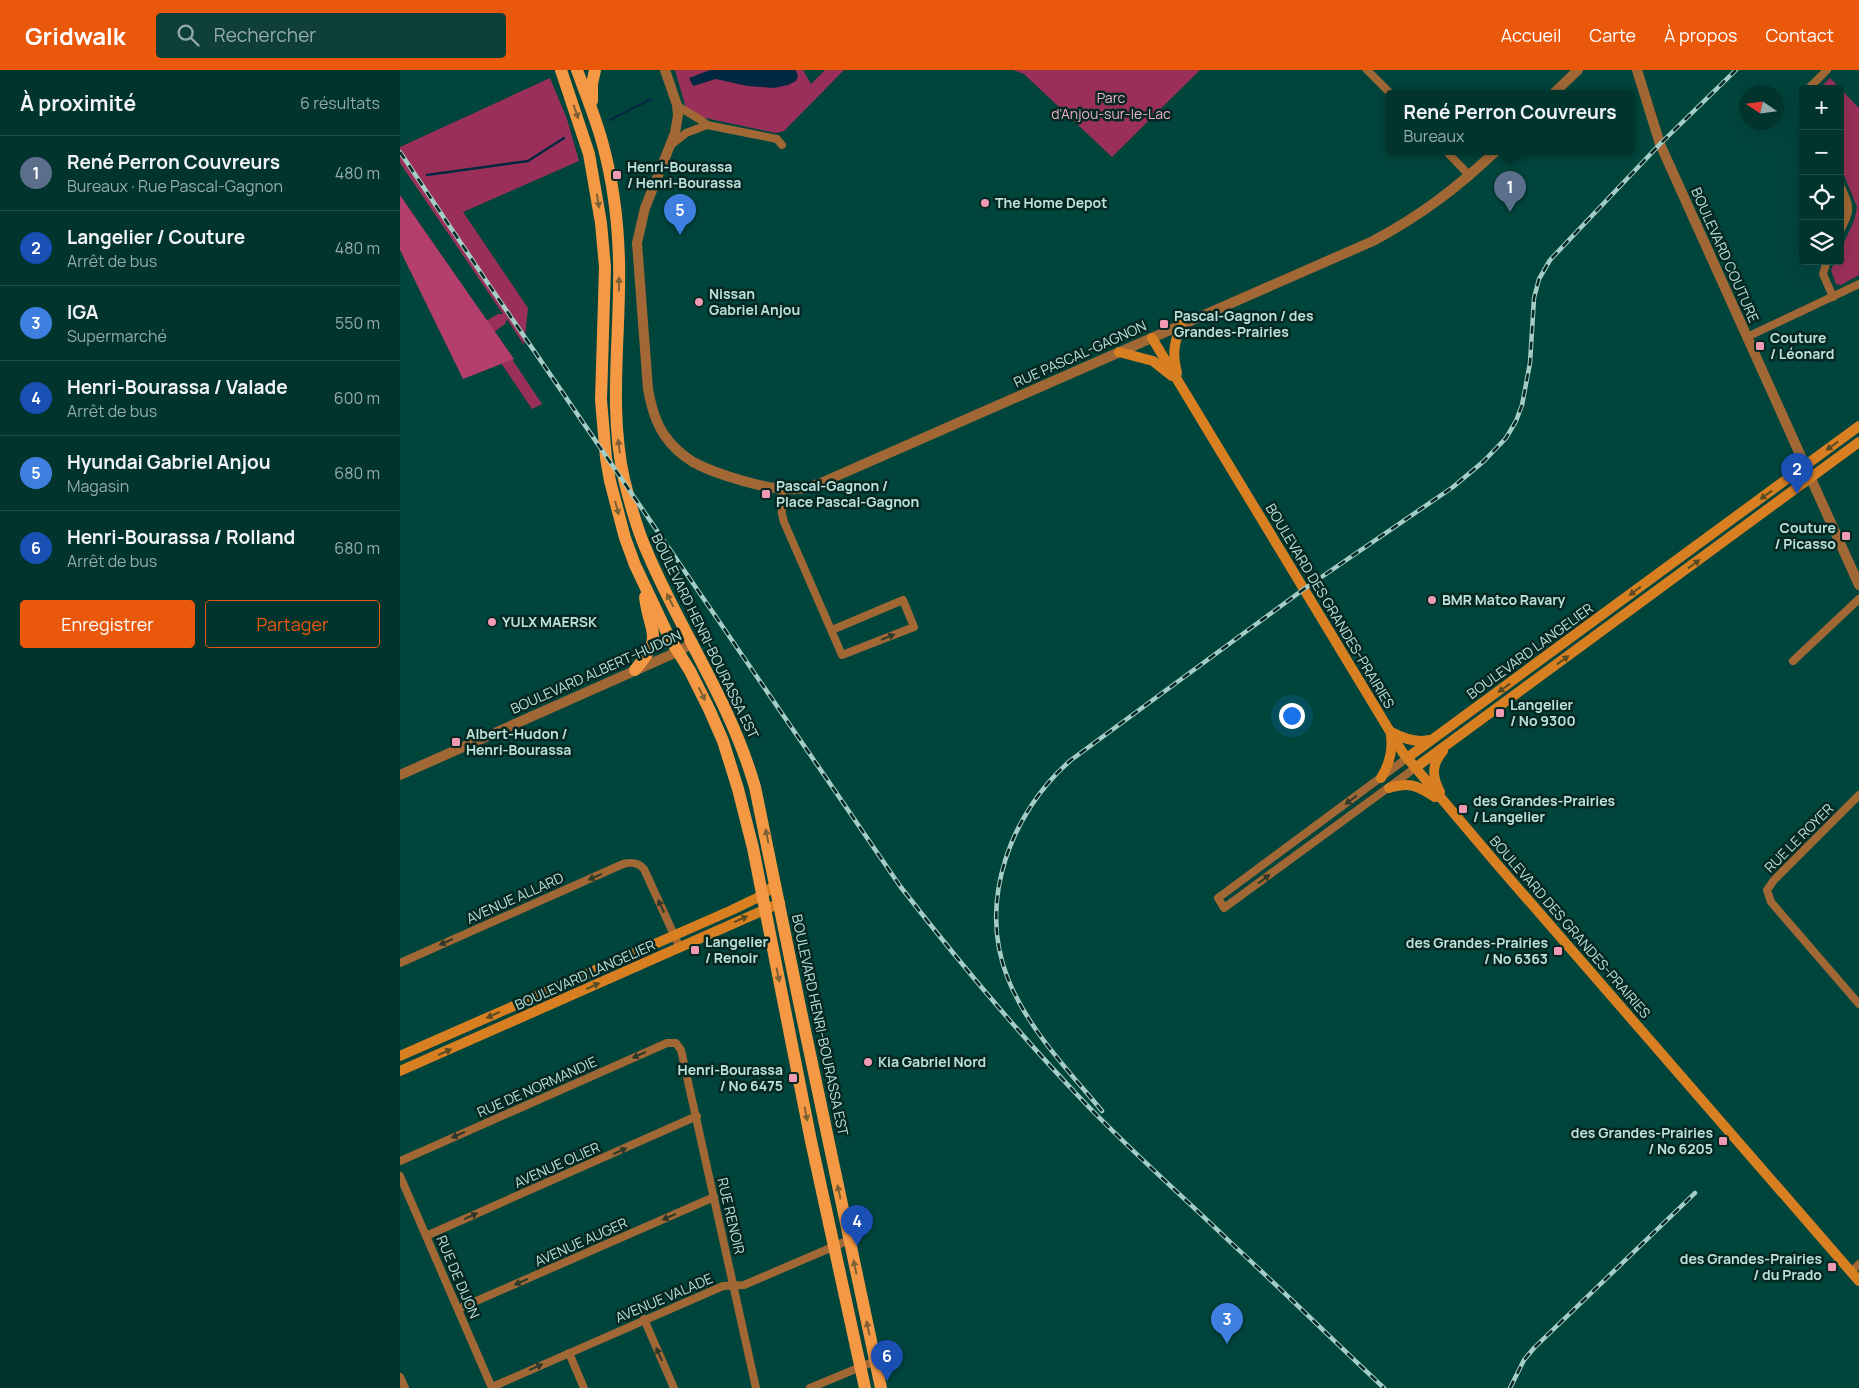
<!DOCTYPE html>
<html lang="fr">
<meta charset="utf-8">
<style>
:root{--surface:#00342d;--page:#0e3f39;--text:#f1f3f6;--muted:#95aaaa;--line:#224f49;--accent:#ea580c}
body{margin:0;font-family:Manrope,sans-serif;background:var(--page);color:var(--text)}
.controls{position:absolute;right:15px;top:15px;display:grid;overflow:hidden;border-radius:5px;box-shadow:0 5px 20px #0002}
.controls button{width:45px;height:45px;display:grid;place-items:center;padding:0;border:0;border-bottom:1px solid var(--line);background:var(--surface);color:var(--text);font:25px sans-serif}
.compass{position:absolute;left:1339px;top:15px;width:45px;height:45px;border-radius:50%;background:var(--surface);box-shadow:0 5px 20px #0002;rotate:283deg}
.you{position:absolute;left:891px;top:645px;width:18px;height:18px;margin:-12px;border:4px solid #fff;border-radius:50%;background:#1a73e8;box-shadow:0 0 0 8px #1a73e833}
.badge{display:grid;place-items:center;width:32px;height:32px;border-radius:50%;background:var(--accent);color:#fff;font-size:16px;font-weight:700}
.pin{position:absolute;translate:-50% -41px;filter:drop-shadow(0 1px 2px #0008)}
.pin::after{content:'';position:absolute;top:26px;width:18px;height:15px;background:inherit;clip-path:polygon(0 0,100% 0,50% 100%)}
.popup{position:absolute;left:986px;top:20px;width:248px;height:65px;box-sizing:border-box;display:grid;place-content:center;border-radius:5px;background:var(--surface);filter:drop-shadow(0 1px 4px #0005);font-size:16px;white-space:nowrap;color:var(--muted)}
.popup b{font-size:19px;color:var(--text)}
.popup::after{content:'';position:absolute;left:50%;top:100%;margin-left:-10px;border:10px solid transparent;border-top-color:var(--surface)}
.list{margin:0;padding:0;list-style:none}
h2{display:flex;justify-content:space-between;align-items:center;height:65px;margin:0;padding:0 20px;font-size:21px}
h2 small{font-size:16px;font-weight:400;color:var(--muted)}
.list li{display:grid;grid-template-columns:32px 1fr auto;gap:15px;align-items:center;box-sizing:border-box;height:75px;padding:0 20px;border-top:1px solid var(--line)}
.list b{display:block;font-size:19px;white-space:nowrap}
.list p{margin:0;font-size:16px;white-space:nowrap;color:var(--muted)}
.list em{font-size:16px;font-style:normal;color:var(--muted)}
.actions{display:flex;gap:10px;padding:15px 20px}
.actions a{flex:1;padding:11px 0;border:1px solid var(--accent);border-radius:5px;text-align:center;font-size:18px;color:var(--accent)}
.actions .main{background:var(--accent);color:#fff}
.icon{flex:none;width:28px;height:28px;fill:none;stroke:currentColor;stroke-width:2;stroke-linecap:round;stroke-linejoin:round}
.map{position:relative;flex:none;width:1459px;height:1318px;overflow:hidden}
header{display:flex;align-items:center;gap:30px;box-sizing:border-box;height:70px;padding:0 25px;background:var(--accent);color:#fff}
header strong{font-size:24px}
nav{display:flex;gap:28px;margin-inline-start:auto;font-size:18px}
.search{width:350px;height:45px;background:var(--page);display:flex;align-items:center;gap:12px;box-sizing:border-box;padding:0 18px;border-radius:5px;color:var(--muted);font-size:19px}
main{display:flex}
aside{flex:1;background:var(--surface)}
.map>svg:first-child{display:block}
</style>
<header>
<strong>Gridwalk</strong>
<div class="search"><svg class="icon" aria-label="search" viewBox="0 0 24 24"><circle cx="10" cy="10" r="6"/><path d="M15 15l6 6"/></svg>Rechercher</div>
<nav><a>Accueil</a><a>Carte</a><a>À propos</a><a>Contact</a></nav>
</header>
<main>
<aside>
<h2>À proximité<small>6 résultats</small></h2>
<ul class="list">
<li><span class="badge" style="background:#5c6f8a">1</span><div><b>René Perron Couvreurs</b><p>Bureaux · Rue Pascal-Gagnon</p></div><em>480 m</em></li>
<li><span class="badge" style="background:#1a4fb4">2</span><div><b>Langelier / Couture</b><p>Arrêt de bus</p></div><em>480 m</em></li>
<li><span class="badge" style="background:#3f7fe0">3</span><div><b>IGA</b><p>Supermarché</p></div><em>550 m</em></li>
<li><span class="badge" style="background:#1a4fb4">4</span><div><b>Henri-Bourassa / Valade</b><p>Arrêt de bus</p></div><em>600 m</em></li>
<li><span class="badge" style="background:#3f7fe0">5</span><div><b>Hyundai Gabriel Anjou</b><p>Magasin</p></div><em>680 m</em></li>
<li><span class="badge" style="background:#1a4fb4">6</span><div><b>Henri-Bourassa / Rolland</b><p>Arrêt de bus</p></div><em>680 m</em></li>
</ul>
<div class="actions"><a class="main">Enregistrer</a><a>Partager</a></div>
</aside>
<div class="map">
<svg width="1459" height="1318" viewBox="0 0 1459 1318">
<rect width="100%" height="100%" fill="#00453c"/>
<g fill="#9a3059">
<polygon points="275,0 403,0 411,14 425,0 444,0 384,61 376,63 296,46 286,38"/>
<polygon points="613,0 800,0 712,87 624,4"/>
<polygon points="150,8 167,49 179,91 63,142 128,238 124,275 107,249 105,254 94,262 142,334 132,339 0,143 0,125 86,251 98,244 103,244 0,93 0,77"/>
<polygon points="1430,8 1459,38 1459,205 1441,215 1436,214 1431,200 1435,191 1440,191 1440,181 1454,151 1457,137 1440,95 1440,19 1419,19"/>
</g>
<polygon fill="#b43f6c" points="0,126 1,127 114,289 63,309 0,180"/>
<polygon fill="#002941" points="310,0 396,0 398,6 396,11 388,15 374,18 347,16 316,9 293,16 289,8"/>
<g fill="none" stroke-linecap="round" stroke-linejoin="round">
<g stroke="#002941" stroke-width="2.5">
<polyline points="210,50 251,29"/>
<polyline points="27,105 128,91 164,68"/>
</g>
<g stroke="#a16836" stroke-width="8">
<polyline points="967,0 990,23"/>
<polyline points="1408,19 1427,0"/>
<path d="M 277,35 C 285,42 302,49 307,55"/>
<polyline points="272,74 286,63 307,55 377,69 382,75"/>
<polyline points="1046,81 1070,106"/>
<path d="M 1440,115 C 1451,138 1451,139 1440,161"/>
<polyline points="1427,191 1423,204 1433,227"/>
<polyline points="1347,267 1459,214"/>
<polyline points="381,419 382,444 384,452 442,585 514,557 503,530 432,560"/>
<polyline points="1393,591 1459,529"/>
<polyline points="1007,688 818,828 824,838 1015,698"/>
<polyline points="1459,725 1374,810 1367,820 1371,832 1459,934"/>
<path d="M 0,893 L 223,794 C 231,792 238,792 244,799 L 280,878"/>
<polyline points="0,1091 267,973 276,973 281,980 356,1318"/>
<polyline points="0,1106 92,1318"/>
<polyline points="26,1166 297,1046"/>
<polyline points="1451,1202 1459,1194"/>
<polyline points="58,1239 314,1127"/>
<polyline points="244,1249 274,1318"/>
<polyline points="169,1283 184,1318"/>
<polyline points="0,1307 5,1318"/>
<polyline points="92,1317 323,1216 344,1215 449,1170"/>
<polyline points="410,1318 475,1291"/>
</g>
<g stroke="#a16836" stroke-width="10">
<path d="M 265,0 L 277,35 L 278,45 L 275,63 L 245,138 L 237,173 L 248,319 C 251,336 255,352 265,366 C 272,376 282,385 293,392 C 315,404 372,422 397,419 C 406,419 414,415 423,412 L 973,171 C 1020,146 1057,118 1096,81"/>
<polyline points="1237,0 1260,74 1459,515"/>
<polyline points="1154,23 1178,0"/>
<polyline points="0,705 277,582 293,573"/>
</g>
<g stroke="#d87f22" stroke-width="10">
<polyline points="752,268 1003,683 1096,793 1459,1211"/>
<polyline points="719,282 753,291 772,306"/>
<path d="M 777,303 C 772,283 774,274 781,255"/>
<path d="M 991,662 C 1004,669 1016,673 1030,670"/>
<polyline points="1007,688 1459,356"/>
<polyline points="1015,698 1459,372"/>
<path d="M 981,708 C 989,695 993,681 991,666"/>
<path d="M 989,718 C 1009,712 1017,715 1035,727"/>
<path d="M 1040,722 C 1032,707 1031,694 1043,681"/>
<polyline points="0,986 332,840 361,826 376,814"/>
<polyline points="0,1001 380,833"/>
</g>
<g stroke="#f49843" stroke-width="12">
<polyline points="161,0 189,84 201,153 205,197 201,330 206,388 210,411 225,468 235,495 269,567 290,601 309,639 323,671 338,719 353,778 411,1071 465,1318"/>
<path d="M 177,0 C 186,25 196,49 203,75 C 213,112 218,152 219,190 C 221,263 208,337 224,409 C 230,434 237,460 248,484 C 282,564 330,631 355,717 L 399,932 L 481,1318"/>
<polyline points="192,31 192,14 195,0"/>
<path d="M 235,600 C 265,564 250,567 245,527"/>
</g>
<g stroke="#a4cdc5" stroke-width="4.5">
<g id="rail">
<path d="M 0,82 L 89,215 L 500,816 C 558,891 618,963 684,1032 C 730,1080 780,1124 828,1170 C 881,1219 932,1269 984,1318"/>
<path d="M 702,1041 C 668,1000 628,959 608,909 C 577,831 611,742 671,690 L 904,519 L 1053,417 L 1084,391 L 1106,368 L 1116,351 L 1122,335 L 1130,293 L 1134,228 L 1139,209 L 1150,190 L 1260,74 L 1336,0"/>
<polyline points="1110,1318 1124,1290 1134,1278 1295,1123"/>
</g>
</g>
<use href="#rail" stroke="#062823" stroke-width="2.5" stroke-dasharray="8" stroke-linecap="butt"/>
</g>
<defs><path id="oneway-solid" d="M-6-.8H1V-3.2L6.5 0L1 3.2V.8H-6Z" transform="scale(1.25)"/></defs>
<g fill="#7d6033">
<use href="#oneway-solid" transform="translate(176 42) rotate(71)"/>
<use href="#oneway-solid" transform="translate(198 131) rotate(81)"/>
<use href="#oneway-solid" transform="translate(219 214) rotate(-89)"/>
<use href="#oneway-solid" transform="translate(219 376) rotate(-97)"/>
<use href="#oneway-solid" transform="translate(217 438) rotate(75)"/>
<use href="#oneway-solid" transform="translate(270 530) rotate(-117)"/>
<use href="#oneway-solid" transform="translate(302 624) rotate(64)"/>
<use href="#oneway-solid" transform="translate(367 766) rotate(-101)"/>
<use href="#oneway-solid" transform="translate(378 905) rotate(78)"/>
<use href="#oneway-solid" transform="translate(406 1044) rotate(79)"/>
<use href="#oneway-solid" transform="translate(439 1122) rotate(-102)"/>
<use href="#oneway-solid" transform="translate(455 1197) rotate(-102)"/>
<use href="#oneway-solid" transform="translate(468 1258) rotate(-102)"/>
</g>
<g fill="#5a4b23">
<use href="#oneway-solid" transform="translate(1432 376) rotate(144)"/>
<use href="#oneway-solid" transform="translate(1366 425) rotate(144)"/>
<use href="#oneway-solid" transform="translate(1294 494) rotate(-36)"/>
<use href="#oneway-solid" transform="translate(1235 521) rotate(143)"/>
<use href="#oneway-solid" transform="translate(1163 590) rotate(-36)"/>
<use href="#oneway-solid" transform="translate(1104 618) rotate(144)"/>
<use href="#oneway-solid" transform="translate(341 849) rotate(-24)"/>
<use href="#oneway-solid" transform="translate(193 916) rotate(-24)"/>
<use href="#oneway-solid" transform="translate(93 945) rotate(156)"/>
<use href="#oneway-solid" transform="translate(45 982) rotate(-24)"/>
</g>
<g fill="#2d3828">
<use href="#oneway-solid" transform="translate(488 567) rotate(-22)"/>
<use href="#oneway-solid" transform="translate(951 730) rotate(143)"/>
<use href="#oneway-solid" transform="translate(195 807) rotate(156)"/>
<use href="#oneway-solid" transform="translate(864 809) rotate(-37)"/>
<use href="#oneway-solid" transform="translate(261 836) rotate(-115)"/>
<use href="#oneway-solid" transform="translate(46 872) rotate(156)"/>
<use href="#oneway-solid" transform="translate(239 985) rotate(156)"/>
<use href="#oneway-solid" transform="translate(58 1065) rotate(156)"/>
<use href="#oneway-solid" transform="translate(220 1081) rotate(-24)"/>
<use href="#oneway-solid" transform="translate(71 1146) rotate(-24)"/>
<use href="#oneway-solid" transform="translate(269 1147) rotate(156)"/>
<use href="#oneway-solid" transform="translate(121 1212) rotate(156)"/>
<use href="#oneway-solid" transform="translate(259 1284) rotate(-114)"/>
<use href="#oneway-solid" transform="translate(136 1297) rotate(-24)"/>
</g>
<g fill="#f09ab4" stroke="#062823" stroke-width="2">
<rect x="212" y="100" width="10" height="10" rx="2.5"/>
<circle cx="585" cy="133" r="5"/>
<circle cx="299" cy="232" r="5"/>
<rect x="759" y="249" width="10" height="10" rx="2.5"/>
<rect x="1355" y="271" width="10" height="10" rx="2.5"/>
<rect x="361" y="419" width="10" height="10" rx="2.5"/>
<rect x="1441" y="461" width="10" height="10" rx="2.5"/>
<circle cx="1032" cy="530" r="5"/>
<circle cx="92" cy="552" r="5"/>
<rect x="1095" y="638" width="10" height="10" rx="2.5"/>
<rect x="51" y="667" width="10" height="10" rx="2.5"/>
<rect x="1058" y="734" width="10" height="10" rx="2.5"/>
<rect x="290" y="875" width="10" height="10" rx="2.5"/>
<rect x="1153" y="876" width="10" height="10" rx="2.5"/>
<circle cx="468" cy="992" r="5"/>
<rect x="388" y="1003" width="10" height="10" rx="2.5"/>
<rect x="1318" y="1066" width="10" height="10" rx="2.5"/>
<rect x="1427" y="1192" width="10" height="10" rx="2.5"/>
</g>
<g text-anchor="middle" stroke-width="5" stroke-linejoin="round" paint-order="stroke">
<g font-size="14" fill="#eeb0c2" stroke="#062823">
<text x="711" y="33">Parc<tspan x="711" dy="16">d'Anjou-sur-le-Lac</tspan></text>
</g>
<g font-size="14" font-weight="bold" fill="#bce1d9" stroke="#062823" text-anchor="start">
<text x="227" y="102">Henri-Bourassa<tspan x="227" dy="16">/ Henri-Bourassa</tspan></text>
<text x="595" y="138">The Home Depot</text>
<text x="309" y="229">Nissan<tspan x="309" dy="16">Gabriel Anjou</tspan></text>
<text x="774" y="251">Pascal-Gagnon / des<tspan x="774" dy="16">Grandes-Prairies</tspan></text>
<text x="1370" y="273">Couture<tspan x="1370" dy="16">/ Léonard</tspan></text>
<text x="376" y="421">Pascal-Gagnon /<tspan x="376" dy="16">Place Pascal-Gagnon</tspan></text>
<text x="1436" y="463" text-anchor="end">Couture<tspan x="1436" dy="16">/ Picasso</tspan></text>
<text x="1042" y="535">BMR Matco Ravary</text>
<text x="102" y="557">YULX MAERSK</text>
<text x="1110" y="640">Langelier<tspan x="1110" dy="16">/ No 9300</tspan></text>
<text x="66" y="669">Albert-Hudon /<tspan x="66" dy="16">Henri-Bourassa</tspan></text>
<text x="1073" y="736">des Grandes-Prairies<tspan x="1073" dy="16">/ Langelier</tspan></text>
<text x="305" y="877">Langelier<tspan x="305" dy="16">/ Renoir</tspan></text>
<text x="1148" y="878" text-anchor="end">des Grandes-Prairies<tspan x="1148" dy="16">/ No 6363</tspan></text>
<text x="478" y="997">Kia Gabriel Nord</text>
<text x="383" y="1005" text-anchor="end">Henri-Bourassa<tspan x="383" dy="16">/ No 6475</tspan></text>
<text x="1313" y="1068" text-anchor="end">des Grandes-Prairies<tspan x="1313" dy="16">/ No 6205</tspan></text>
<text x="1422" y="1194" text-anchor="end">des Grandes-Prairies<tspan x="1422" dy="16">/ du Prado</tspan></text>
</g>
<g font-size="14" fill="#bce1d9" stroke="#062823">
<text transform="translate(1325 185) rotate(66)" y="5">BOULEVARD COUTURE</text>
<text transform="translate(680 284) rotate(-24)" y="5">RUE PASCAL-GAGNON</text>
<text transform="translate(930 536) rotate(59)" y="5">BOULEVARD DES GRANDES-PRAIRIES</text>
<text transform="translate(305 566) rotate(64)" y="5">BOULEVARD HENRI-BOURASSA EST</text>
<text transform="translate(1130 581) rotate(-36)" y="5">BOULEVARD LANGELIER</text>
<text transform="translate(196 602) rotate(-24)" y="5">BOULEVARD ALBERT-HUDON</text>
<text transform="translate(1399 768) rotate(-45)" y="5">RUE LE ROYER</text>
<text transform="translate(115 828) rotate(-24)" y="5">AVENUE ALLARD</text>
<text transform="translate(1170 857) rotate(49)" y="5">BOULEVARD DES GRANDES-PRAIRIES</text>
<text transform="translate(185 905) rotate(-24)" y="5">BOULEVARD LANGELIER</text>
<text transform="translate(420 955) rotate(78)" y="5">BOULEVARD HENRI-BOURASSA EST</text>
<text transform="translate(137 1017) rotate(-24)" y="5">RUE DE NORMANDIE</text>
<text transform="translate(157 1095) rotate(-24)" y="5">AVENUE OLIER</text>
<text transform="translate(331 1146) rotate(77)" y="5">RUE RENOIR</text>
<text transform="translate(181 1172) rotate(-24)" y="5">AVENUE AUGER</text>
<text transform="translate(58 1207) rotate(67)" y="5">RUE DE DIJON</text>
<text transform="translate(264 1228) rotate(-23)" y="5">AVENUE VALADE</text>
</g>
</g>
</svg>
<div class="controls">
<button>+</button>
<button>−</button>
<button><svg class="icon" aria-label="locate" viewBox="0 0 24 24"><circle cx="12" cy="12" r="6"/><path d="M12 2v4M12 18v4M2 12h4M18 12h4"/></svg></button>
<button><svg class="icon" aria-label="layers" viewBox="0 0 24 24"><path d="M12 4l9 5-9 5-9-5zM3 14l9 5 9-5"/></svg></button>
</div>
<svg class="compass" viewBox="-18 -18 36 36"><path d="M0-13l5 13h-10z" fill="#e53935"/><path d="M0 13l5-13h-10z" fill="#95aaaa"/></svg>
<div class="you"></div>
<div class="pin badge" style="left:1110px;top:142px;background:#5c6f8a">1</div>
<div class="popup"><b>René Perron Couvreurs</b>Bureaux</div>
<div class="pin badge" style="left:1397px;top:424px;background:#1a4fb4">2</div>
<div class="pin badge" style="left:827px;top:1274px;background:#3f7fe0">3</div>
<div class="pin badge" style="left:457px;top:1176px;background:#1a4fb4">4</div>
<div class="pin badge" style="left:280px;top:165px;background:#3f7fe0">5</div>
<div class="pin badge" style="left:487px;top:1311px;background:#1a4fb4">6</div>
</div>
</main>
